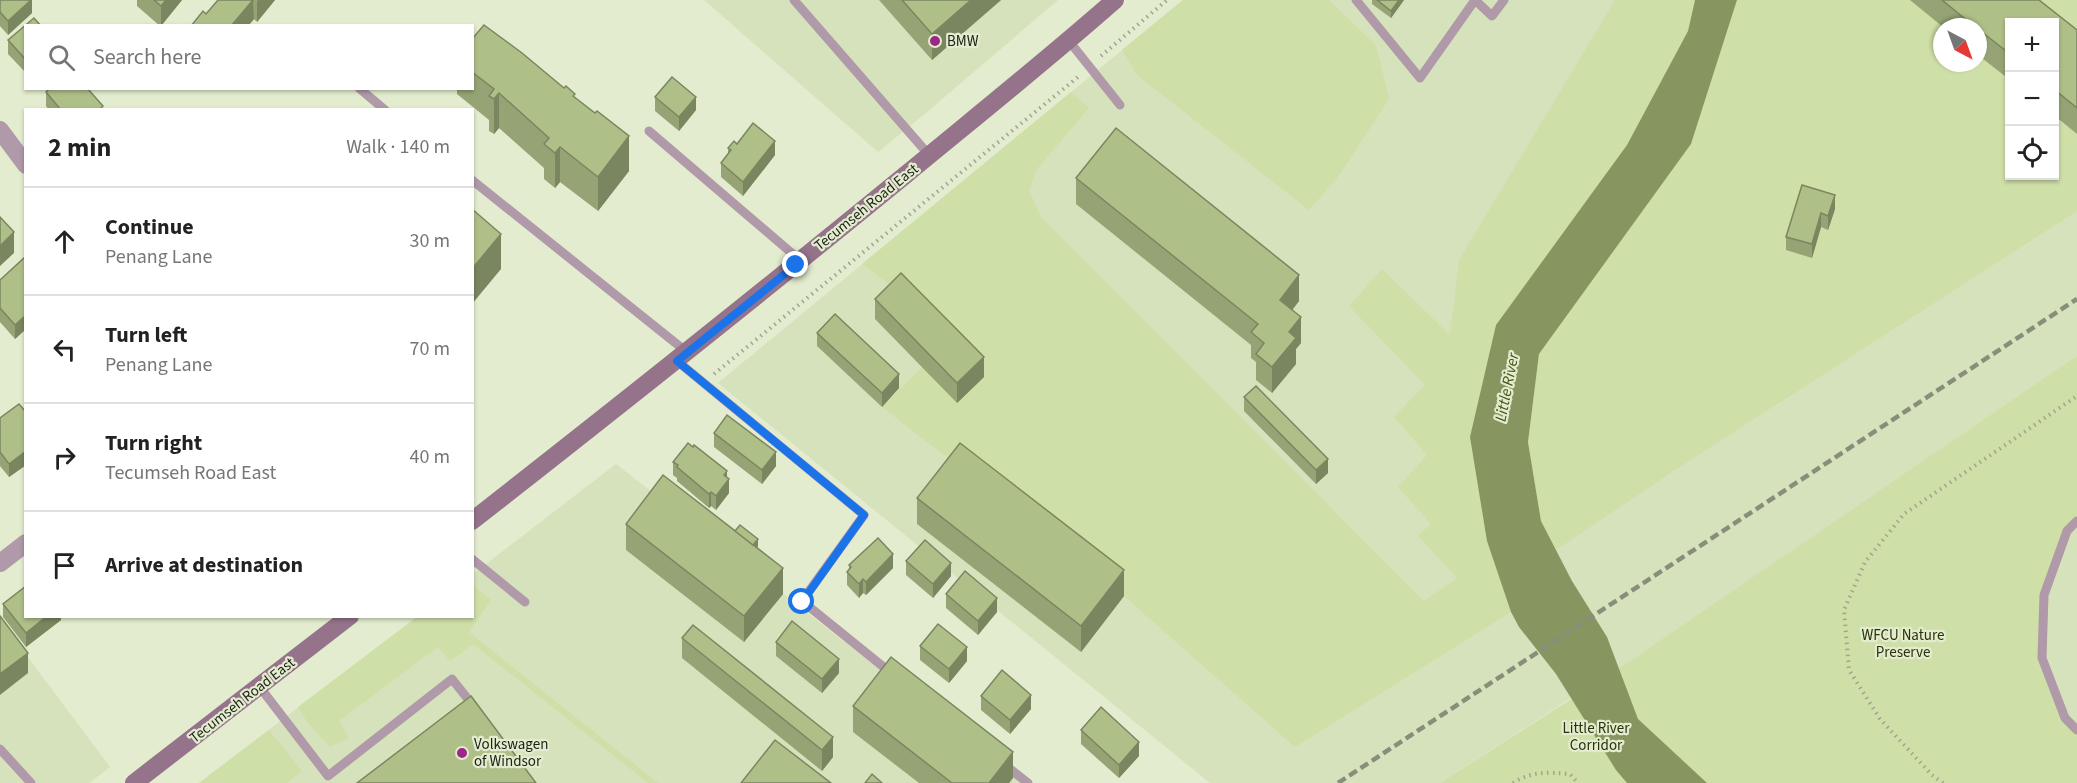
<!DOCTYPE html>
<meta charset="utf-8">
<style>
:root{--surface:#fff;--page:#f2f2f2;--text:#222;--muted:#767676;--line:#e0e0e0}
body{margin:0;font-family:"Source Sans 3",sans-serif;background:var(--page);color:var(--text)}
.controls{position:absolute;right:18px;top:18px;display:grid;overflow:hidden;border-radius:0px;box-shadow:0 2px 4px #0004}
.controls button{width:54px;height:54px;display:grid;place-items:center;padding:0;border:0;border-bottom:2px solid var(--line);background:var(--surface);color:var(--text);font:30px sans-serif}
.compass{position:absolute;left:1933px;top:18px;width:54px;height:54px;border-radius:50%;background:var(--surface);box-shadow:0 2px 4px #0004;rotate:139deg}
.stop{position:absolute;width:18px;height:18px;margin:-14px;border:4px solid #1a73e8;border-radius:50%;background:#fff}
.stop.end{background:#1a73e8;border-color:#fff;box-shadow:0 2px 6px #0008}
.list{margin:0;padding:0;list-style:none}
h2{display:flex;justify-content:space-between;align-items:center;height:78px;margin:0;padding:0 24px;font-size:26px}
h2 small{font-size:20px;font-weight:400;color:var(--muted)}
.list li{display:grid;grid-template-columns:39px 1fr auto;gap:18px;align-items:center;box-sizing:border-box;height:108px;padding:0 24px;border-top:2px solid var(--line)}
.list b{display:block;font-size:22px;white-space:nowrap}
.list p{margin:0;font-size:20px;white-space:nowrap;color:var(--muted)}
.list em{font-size:20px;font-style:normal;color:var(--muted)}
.icon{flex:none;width:33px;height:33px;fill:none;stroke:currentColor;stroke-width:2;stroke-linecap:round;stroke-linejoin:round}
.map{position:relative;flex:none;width:2077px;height:783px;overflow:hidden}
.search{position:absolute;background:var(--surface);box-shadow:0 2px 4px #0004;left:24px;top:24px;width:450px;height:66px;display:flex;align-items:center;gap:15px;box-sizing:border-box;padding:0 21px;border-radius:0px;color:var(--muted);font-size:22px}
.panel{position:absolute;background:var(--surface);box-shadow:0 2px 4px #0004;left:24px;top:108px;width:450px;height:510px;border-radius:0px}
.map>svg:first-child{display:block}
</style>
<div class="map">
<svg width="2077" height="783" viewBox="0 0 2077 783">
<rect width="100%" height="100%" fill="#e3ecce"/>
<g fill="#d6e2bc" fill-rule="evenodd">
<polygon points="704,0 1058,0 927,112 878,152"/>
<path d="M 1183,0 L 1695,0 L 1688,31 L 1470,437 L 1572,581 L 1541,521 L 1691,144 L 1737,0 L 2077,0 L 2077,783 L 1571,698 L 1440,783 L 1210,783 L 718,383 ZM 2010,22 L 2054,22 L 2054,176 L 2010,176 ZM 1942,27 L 1978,27 L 1978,63 L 1942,63 Z"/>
<polygon points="616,464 1026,783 199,783 417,617 472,616 473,574"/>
<polygon points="0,620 110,767 89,783 0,783"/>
</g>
<g fill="#cedfa7" fill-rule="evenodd">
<polygon points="1183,0 1329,0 1376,45 1389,99 1338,177 1309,210 1137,75 1122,50"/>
<polygon points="1615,0 1695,0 1688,31 1627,145 1496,325 1487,541 1511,612 1295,747 1124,596 882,407 922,367 901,293 862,264 1071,92 1089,108 1037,169 1029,190 1041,217 1424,601 1457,578 1418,536 1431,524 1398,487 1427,455 1394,417 1425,385 1349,306 1382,269 1450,335 1459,260"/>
<path d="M 1737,0 L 2077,0 L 2077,211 L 1675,470 L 1556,550 L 1541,521 L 1528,442 L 1539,354 L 1691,144 ZM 2010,22 L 2054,22 L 2054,176 L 2010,176 ZM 1942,27 L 1978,27 L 1978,63 L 1942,63 Z"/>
<polygon points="2077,356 2077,521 2067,531 2044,595 2042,658 2065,718 2077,730 2077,783 1440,783 1620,668"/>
<polygon points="473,585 491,600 469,632 658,783 648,783 473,644 450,661 438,647 339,721 349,738 330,747 308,723 298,707 417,617 472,616"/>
<polygon points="269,730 302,771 287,783 199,783"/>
</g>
<polygon fill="#879661" points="1695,0 1737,0 1691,144 1539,354 1528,442 1541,521 1572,581 1607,637 1638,719 1707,783 1627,783 1616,770 1556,674 1519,627 1511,612 1487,541 1470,437 1496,325 1627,145 1688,31"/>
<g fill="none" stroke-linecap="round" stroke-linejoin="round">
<g stroke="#9fa68f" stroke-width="4" stroke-dasharray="1.5 4.5" stroke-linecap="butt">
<polyline points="1101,56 1167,0"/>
<polyline points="714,374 1078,77"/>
<path d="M 1513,783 C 1532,771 1548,772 1570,774 L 1578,783"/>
<polyline points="1943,783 1932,775 1880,719 1849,670 1844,610 1865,562 1904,514 2077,396"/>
</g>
<g stroke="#b099a9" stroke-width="9">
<polyline points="794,0 929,155"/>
<polyline points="1356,0 1420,78 1475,0"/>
<polyline points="1475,0 1492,16 1504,0"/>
<polyline points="1069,41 1120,105"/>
<polyline points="359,88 385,110"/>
<polyline points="649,131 801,261"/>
<polyline points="472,180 688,353"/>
<polyline points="677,361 864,515 802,601 891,673"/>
<polyline points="2077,521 2067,531 2044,595 2042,658 2065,718 2077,730"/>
<polyline points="472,559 525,602"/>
<polyline points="259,686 328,776 452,679 475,708"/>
<polyline points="0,749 31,783"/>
<polyline points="1005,765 1028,783"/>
</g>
<g stroke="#b099a9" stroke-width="18">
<polyline points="0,130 26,165"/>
<polyline points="0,563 26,543"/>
</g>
<g stroke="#94738b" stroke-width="18">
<path d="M 472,521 C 619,406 765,290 909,172 C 978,115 1048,59 1115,0"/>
<polyline points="134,783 350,616"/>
</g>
<polyline stroke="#878e79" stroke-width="4.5" stroke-dasharray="9 4.5" stroke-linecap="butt" points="1338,783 2077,299"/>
</g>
<g fill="#96a475">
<polygon points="0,0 32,0 32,13 8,35 0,26"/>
<polygon points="137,0 182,0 161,26 160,26 137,6"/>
<polygon points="218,0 275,0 257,22 254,19 248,26 191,26 206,14"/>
<polygon points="879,0 1001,0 932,60"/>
<polygon points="1372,0 1404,0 1391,18 1372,4"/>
<polygon points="1910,0 2039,0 2077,30 2077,134 2055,116 2055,22 2010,22 2010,80 1978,55 1978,27 1943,27"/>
<polygon points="26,26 26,73 8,54 8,40"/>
<polygon points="472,39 575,97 629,171 598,211 560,182 555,188 544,179 544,168 499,128 494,134 489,131 489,120 457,94 457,88 472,88"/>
<polygon points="46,92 103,110 49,110 46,106"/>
<polygon points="655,97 696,110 679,131 655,111"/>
<polygon points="737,144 775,155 743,196 721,177 721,163 728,154 728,148"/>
<polygon points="1076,178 1299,301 1292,310 1301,343 1296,349 1296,364 1272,393 1256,380 1256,362 1251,358 1251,345 1076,204"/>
<polygon points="1802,185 1835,209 1828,230 1821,227 1812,258 1786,250 1786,237"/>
<polygon points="26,259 26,329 15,339 0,322 0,280"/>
<polygon points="875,299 984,377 957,403 875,319"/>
<polygon points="817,333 899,388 882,407 817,346"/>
<polygon points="1244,397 1328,473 1316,484 1244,411"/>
<polygon points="26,412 26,465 9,477 0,466 0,418"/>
<polygon points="714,433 776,466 762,484 714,447"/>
<polygon points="673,462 727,477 729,493 716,510 711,506 709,508 677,481 677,478 673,475"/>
<polygon points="917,498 1124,596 1081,652 917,524"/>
<polygon points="626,524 735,531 758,546 757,548 783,594 744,642 626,550"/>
<polygon points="906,561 951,576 933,598 906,575"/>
<polygon points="849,565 893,568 866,595 863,593 859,598 847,585 847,572 849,569"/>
<polygon points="946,594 997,612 978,635 946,608"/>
<polygon points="3,604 61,616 61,620 26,647 3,617"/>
<polygon points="682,638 833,757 822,771 682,658"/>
<polygon points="776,642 839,673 822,693 776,656"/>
<polygon points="920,646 967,661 949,683 920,660"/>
<polygon points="981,696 1031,709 1010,734 981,710"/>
<polygon points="853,706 1013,778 1009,783 919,783 853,732"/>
<polygon points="1081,730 1139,756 1119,778 1081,744"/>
</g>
<g fill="#7a865f">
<polygon points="31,0 32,0 32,13 8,35 8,21"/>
<polygon points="166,0 182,0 161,26 161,6"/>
<polygon points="253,0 254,19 248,26 231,26"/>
<polygon points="258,0 275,0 257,22 257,2"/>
<polygon points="971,0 1001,0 932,60 932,34"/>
<polygon points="1399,0 1404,0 1391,18 1391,11"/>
<polygon points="499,93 499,128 494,134 494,99"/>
<polygon points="696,97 696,110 679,131 679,117"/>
<polygon points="629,136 629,171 598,211 598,177"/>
<polygon points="775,141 775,155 743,196 743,182"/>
<polygon points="560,147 560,182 555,188 555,153"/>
<polygon points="1835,195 1835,209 1828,230 1828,216"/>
<polygon points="1821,213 1821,227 1812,258 1812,244"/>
<polygon points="14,232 14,253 0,266 0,246"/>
<polygon points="501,234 501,269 472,304 472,269"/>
<polygon points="1299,275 1299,301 1280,326 1280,300"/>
<polygon points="26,315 26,329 15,339 15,325"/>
<polygon points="1301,317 1301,343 1296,349 1296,364 1272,393 1272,367 1289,332"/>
<polygon points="984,357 984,377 957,403 957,383"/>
<polygon points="899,374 899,388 882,407 882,393"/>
<polygon points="26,451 26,465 9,477 9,464"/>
<polygon points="776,452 776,466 762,484 762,470"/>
<polygon points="1328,459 1328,473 1316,484 1316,470"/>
<polygon points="727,471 727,482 729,479 729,493 716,510 716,496 724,475"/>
<polygon points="711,492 711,506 709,508 709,494"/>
<polygon points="758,539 758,546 746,562 746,555"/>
<polygon points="893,554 893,568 866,595 866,582"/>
<polygon points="951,563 951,576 933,598 933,584"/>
<polygon points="783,568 783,594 744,642 744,616"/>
<polygon points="1124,570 1124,596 1081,652 1081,626"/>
<polygon points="863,579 863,593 859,598 859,584"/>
<polygon points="997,598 997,612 978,635 978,621"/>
<polygon points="47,616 61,616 61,620 26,647 26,633"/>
<polygon points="967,647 967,661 949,683 949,669"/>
<polygon points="28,653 28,673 0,695 0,674"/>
<polygon points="839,659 839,673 822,693 822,679"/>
<polygon points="1031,695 1031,709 1010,734 1010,720"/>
<polygon points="833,737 833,757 822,771 822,750"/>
<polygon points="1139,742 1139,756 1119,778 1119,765"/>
<polygon points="1013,752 1013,778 1009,783 989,783"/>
</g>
<g fill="#afbf88" stroke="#7a865f" stroke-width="1.5">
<polygon points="0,0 31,0 8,21 0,12"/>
<polygon points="154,0 166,0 161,6"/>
<polygon points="218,0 253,0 231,26 191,26 203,11 206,14"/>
<polygon points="902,0 971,0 932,34"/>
<polygon points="1377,0 1399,0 1391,11"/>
<polygon points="1942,0 2039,0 2077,30 2077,108 2055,90 2055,22 2010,22 2010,54 1978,29 1978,27 1975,27"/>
<polygon points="34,18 41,26 26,26 26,60 8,40"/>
<polygon points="484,25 522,53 564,88 566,86 575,94 573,96 595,113 597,111 629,136 598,177 560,147 555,153 544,144 549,138 499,93 494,99 489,96 494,89 472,72 472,39"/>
<polygon points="672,77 696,97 679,117 655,97"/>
<polygon points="50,88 87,88 103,106 99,110 61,110 46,92"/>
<polygon points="753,123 775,141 743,182 721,163 731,150 728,148 734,141 737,144"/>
<polygon points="1116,128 1299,275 1280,300 1301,317 1289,332 1296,338 1272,367 1256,354 1264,343 1251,332 1258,324 1076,178"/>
<polygon points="1802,185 1835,195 1828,216 1821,213 1812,244 1786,237"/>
<polygon points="472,209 501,234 472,269"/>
<polygon points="0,217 14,232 0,246"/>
<polygon points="24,258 26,259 26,315 15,325 0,308 0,280"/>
<polygon points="901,273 984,357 957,383 875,299"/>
<polygon points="835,314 899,374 882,393 817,333"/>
<polygon points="1256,386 1328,459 1316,470 1244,397"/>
<polygon points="19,404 26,412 26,451 9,464 0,452 0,418"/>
<polygon points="727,415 776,452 762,470 714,433"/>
<polygon points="688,443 693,447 694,445 727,471 724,475 729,479 716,496 711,492 709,494 677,467 678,465 673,462"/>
<polygon points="960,443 1124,570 1081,626 917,498"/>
<polygon points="663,475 783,568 744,616 626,524"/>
<polygon points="740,525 758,539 753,545 735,531"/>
<polygon points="878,538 893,554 866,582 863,579 859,584 847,572 851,567 849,565"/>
<polygon points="925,540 951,563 933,584 906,561"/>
<polygon points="965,571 997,598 978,621 946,594"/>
<polygon points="26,586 26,616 47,616 26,633 3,604"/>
<polygon points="0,616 28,653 0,674"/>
<polygon points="792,621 839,659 822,679 776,642"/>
<polygon points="938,624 967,647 949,669 920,646"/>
<polygon points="693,625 833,737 822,750 682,638"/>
<polygon points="891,657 1013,752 989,783 952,783 853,706"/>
<polygon points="1002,670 1031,695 1010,720 981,696"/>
<polygon points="471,696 536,783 357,783"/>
<polygon points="1101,707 1139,742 1119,765 1081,730"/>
<polygon points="775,740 831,783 741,783"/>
<polygon points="872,774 882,783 865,783"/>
</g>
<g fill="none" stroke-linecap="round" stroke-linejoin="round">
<polyline stroke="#1a73e8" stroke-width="8" points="796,265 677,361 864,515 802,602"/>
</g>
<g fill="#9b2885" stroke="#e3ecce" stroke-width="2">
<circle cx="935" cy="41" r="6"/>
<circle cx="462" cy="753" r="6"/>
</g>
<g text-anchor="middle" stroke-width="4.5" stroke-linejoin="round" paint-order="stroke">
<g font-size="15" fill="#1d2116" stroke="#e3ecce" text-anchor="start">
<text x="947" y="46">BMW</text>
<text x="474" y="749">Volkswagen<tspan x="474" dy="17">of Windsor</tspan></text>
</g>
<g font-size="15" fill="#1d2116" stroke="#e3ecce">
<text transform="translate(866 207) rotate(-39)" y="5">Tecumseh Road East</text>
<text transform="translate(242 700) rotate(-38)" y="5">Tecumseh Road East</text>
</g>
<g font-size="15" fill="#293208" stroke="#e3ecce">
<text x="1903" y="640">WFCU Nature<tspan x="1903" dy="17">Preserve</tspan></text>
<text x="1596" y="733">Little River<tspan x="1596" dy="17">Corridor</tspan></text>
</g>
<g font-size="16" font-style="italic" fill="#465418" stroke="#e3ecce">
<text transform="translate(1506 387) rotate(-79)" y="6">Little River</text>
</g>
</g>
</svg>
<div class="controls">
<button>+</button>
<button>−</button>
<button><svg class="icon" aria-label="locate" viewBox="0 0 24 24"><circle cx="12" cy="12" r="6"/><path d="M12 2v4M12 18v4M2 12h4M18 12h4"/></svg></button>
</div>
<svg class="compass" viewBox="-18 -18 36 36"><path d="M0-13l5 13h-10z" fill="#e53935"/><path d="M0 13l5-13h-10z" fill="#767676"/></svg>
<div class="stop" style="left:802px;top:602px"></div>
<div class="stop end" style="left:796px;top:265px"></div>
<div class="search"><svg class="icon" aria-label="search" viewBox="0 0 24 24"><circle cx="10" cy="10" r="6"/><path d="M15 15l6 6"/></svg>Search here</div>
<section class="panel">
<h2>2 min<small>Walk · 140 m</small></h2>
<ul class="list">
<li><svg class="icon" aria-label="ahead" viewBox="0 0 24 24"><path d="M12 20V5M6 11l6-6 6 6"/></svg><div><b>Continue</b><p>Penang Lane</p></div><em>30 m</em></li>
<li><svg class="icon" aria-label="left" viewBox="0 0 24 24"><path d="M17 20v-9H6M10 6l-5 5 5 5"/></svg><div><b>Turn left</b><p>Penang Lane</p></div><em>70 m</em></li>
<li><svg class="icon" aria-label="right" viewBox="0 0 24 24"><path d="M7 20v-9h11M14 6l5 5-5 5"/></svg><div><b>Turn right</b><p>Tecumseh Road East</p></div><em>40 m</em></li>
<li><svg class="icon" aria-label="arrive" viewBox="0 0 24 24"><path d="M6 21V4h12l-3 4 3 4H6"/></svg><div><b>Arrive at destination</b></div></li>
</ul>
</section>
</div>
